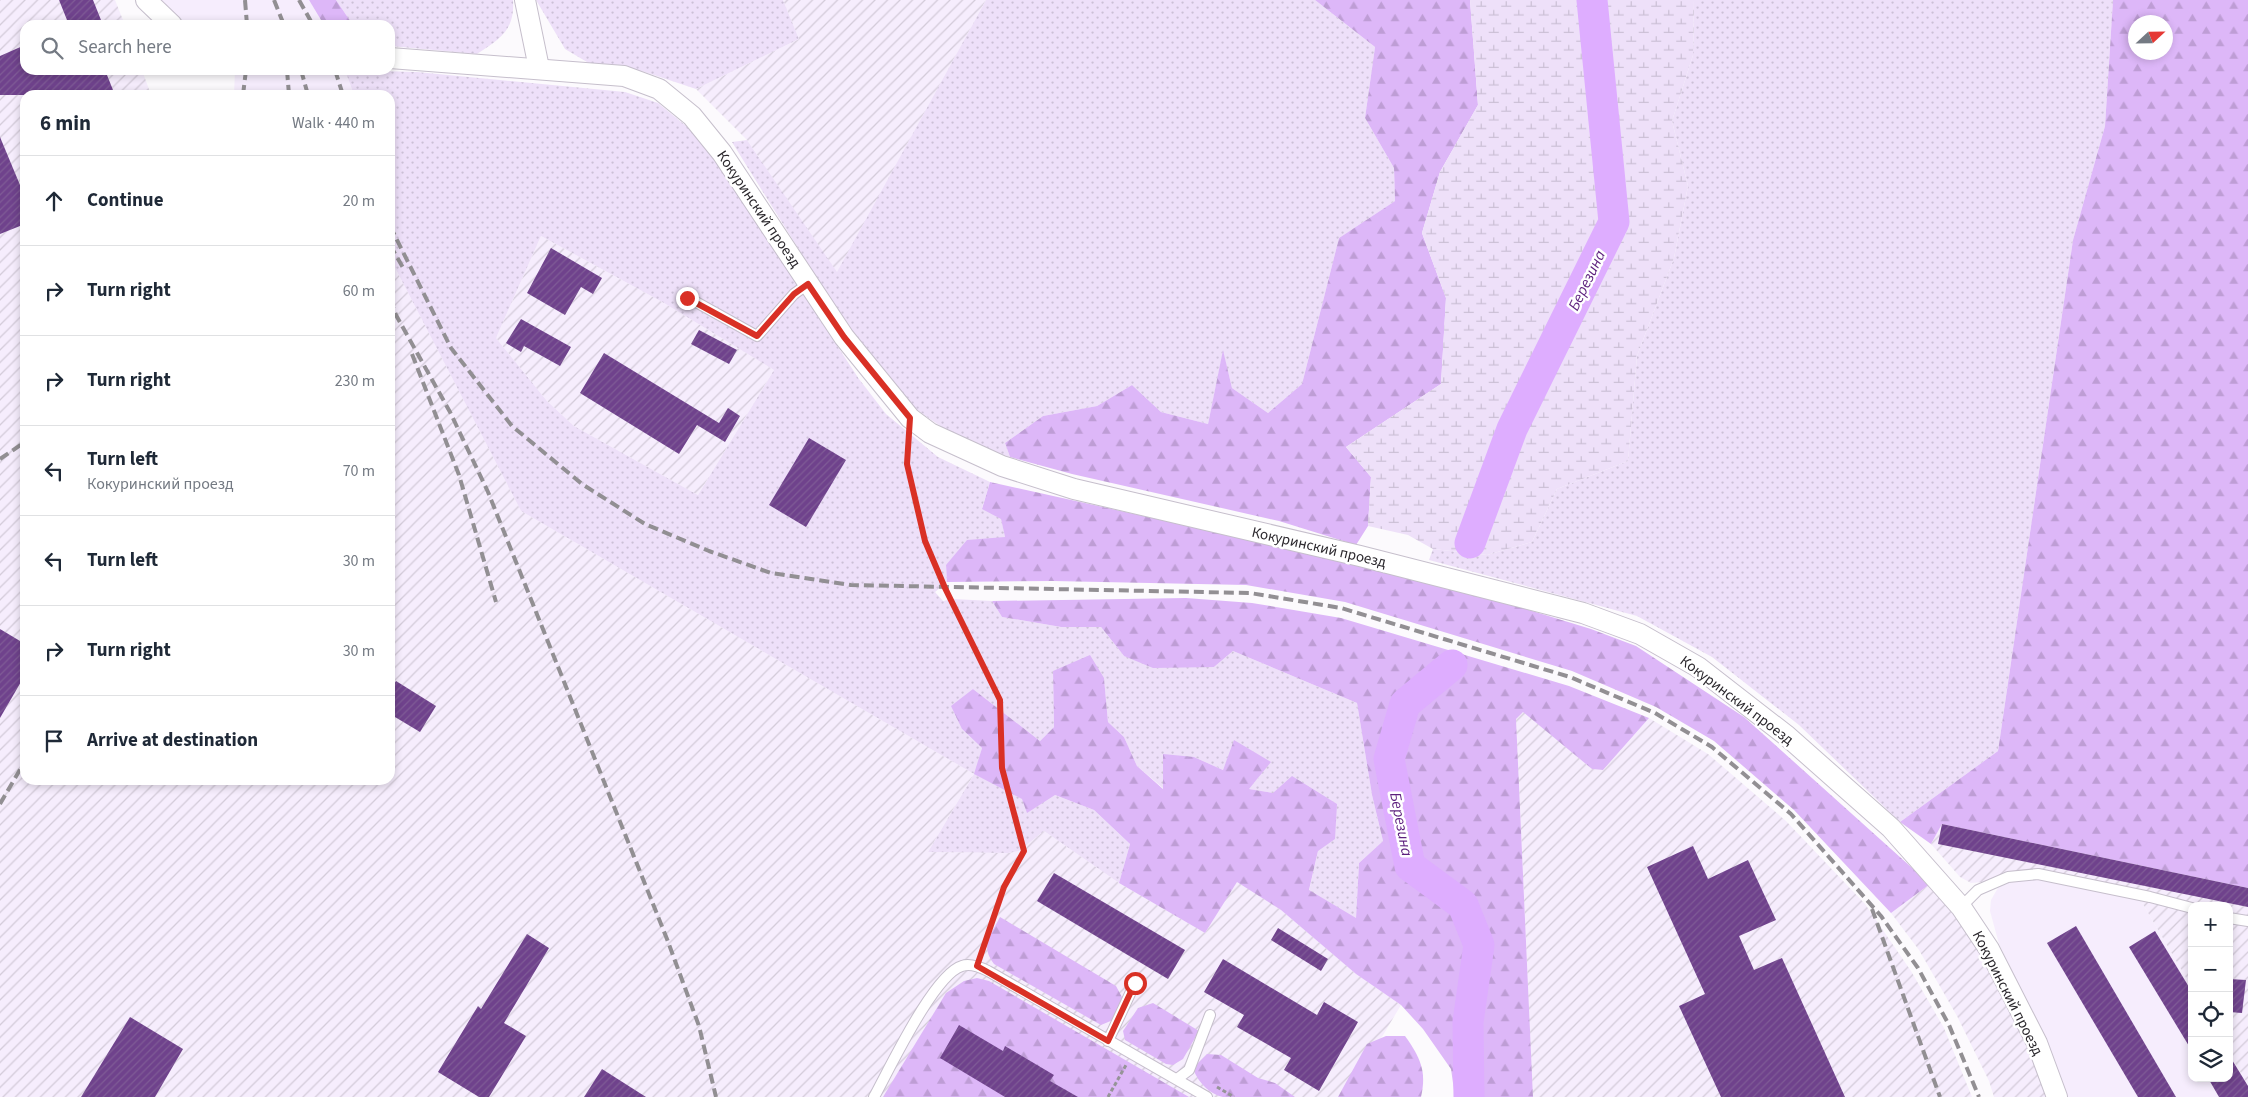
<!DOCTYPE html>
<meta charset="utf-8">
<style>
:root{--surface:#fff;--page:#f2f2f3;--text:#1f2937;--muted:#747a83;--line:#e0e1e3}
body{margin:0;font-family:"Source Sans 3",sans-serif;background:var(--page);color:var(--text)}
.controls{position:absolute;right:15px;bottom:15px;display:grid;overflow:hidden;border-radius:10px;box-shadow:0 2px 8px #0003}
.controls button{width:45px;height:45px;display:grid;place-items:center;padding:0;border:0;border-bottom:1px solid var(--line);background:var(--surface);color:var(--text);font:25px sans-serif}
.compass{position:absolute;left:2128px;top:15px;width:45px;height:45px;border-radius:50%;background:var(--surface);box-shadow:0 2px 8px #0003;rotate:68deg}
.stop{position:absolute;width:15px;height:15px;margin:-11px;border:4px solid #d93025;border-radius:50%;background:#fff}
.stop.end{background:#d93025;border-color:#fff;box-shadow:0 1px 5px #0008}
.list{margin:0;padding:0;list-style:none}
h2{display:flex;justify-content:space-between;align-items:center;height:65px;margin:0;padding:0 20px;font-size:21px}
h2 small{font-size:16px;font-weight:400;color:var(--muted)}
.list li{display:grid;grid-template-columns:32px 1fr auto;gap:15px;align-items:center;box-sizing:border-box;height:90px;padding:0 20px;border-top:1px solid var(--line)}
.list b{display:block;font-size:19px;white-space:nowrap}
.list p{margin:0;font-size:16px;white-space:nowrap;color:var(--muted)}
.list em{font-size:16px;font-style:normal;color:var(--muted)}
.icon{flex:none;width:28px;height:28px;fill:none;stroke:currentColor;stroke-width:2;stroke-linecap:round;stroke-linejoin:round}
.map{position:relative;flex:none;width:2248px;height:1097px;overflow:hidden}
.search{position:absolute;background:var(--surface);box-shadow:0 2px 8px #0003;left:20px;top:20px;width:375px;height:55px;display:flex;align-items:center;gap:12px;box-sizing:border-box;padding:0 18px;border-radius:15px;color:var(--muted);font-size:19px}
.panel{position:absolute;background:var(--surface);box-shadow:0 2px 8px #0003;left:20px;top:90px;width:375px;height:695px;border-radius:15px}
.map>svg:first-child{display:block}
</style>
<div class="map">
<svg width="2248" height="1097" viewBox="0 0 2248 1097">
<defs>
<pattern id="industrial-furrows" width="10" height="10" patternUnits="userSpaceOnUse" patternTransform="scale(1.25)"><rect width="10" height="10" fill="#f6edfd"/><path d="M-1 1l2-2M0 10L10 0M9 11l2-2" fill="none" stroke="#d3cbd9"/></pattern>
<pattern id="grass-dots" width="8" height="8" patternUnits="userSpaceOnUse" patternTransform="scale(1.25)"><rect width="8" height="8" fill="#eee0f9"/><path d="M2 2h.1M6 6h.1" fill="none" stroke="#ccc0d6" stroke-width="1.8" stroke-linecap="round"/></pattern>
<pattern id="forest-firs" width="22" height="20" patternUnits="userSpaceOnUse" patternTransform="scale(1.25)"><rect width="22" height="20" fill="#ddb7f8"/><path d="M5 1l3.5 6h-7zM16 11l3.5 6h-7z" fill="#be9dd5"/></pattern>
<pattern id="wetland-marsh" width="20" height="14" patternUnits="userSpaceOnUse" patternTransform="scale(1.25)"><rect width="20" height="14" fill="#eee0f9"/><path d="M1 5h8M5 5V1M11 12h8M15 12V8" fill="none" stroke="#ccc0d6"/></pattern>
<pattern id="building-hatch" width="6" height="6" patternUnits="userSpaceOnUse" patternTransform="scale(1.25)"><rect width="6" height="6" fill="#6f428c"/><path d="M-1 1l2-2M0 6l6-6M5 7l2-2" fill="none" stroke="#7f5b96"/></pattern>
</defs>
<rect width="100%" height="100%" fill="#fcfafd"/>
<g fill="#f6edfd">
<polygon points="160,0 309,0 324,25 192,25 184,22"/>
<polygon points="235,70 345,70 354,95 234,95"/>
<polygon points="2029,878 2140,899 2192,988 2192,1078 2229,1078 2229,1053 2248,1085 2248,1097 2067,1097 2045,1041 1999,944 1990,911 1991,900 1999,886 2009,879"/>
</g>
<g fill="url(#industrial-furrows)">
<polygon points="0,0 115,0 125,25 25,25 25,70 142,70 151,95 25,95 25,780 390,780 390,258 521,511 974,774 928,852 1008,853 1019,851 1044,831 1119,883 1205,933 1237,881 1281,910 1356,974 1401,1005 1346,1097 0,1097"/>
<polygon points="783,0 986,0 837,273 747,140 696,89 799,39"/>
<polygon points="541,236 664,303 774,370 698,495 574,426 547,401 496,338"/>
<polygon points="1523,711 1592,769 1603,770 1649,718 1708,754 1786,821 1865,904 1911,971 1944,1028 1972,1097 1533,1097 1516,719"/>
<polygon points="1942,824 2248,888 2248,1085 2229,1053 2229,906 2192,906 2192,988 2140,899 2029,878 1971,883 1960,877 1931,844"/>
<polygon points="1930,884 1955,912 1980,949 2032,1047 2050,1097 1994,1097 1989,1081 1957,1016 1919,950 1891,913"/>
</g>
<g fill="url(#grass-dots)" fill-rule="evenodd">
<path d="M 336,0 L 513,0 C 515,30 500,39 477,54 L 390,46 L 390,25 L 353,25 Z"/>
<polygon points="536,0 783,0 799,39 696,89 642,71 592,65 565,49"/>
<path d="M 986,0 L 1315,0 L 1375,47 L 1365,118 L 1394,168 L 1395,201 L 1339,238 L 1302,384 L 1268,413 L 1232,388 L 1223,352 L 1208,424 L 1161,412 L 1132,385 L 1097,406 L 1043,416 L 1005,443 L 1010,457 C 975,446 944,431 915,408 C 882,381 852,333 829,297 C 796,245 764,194 732,142 L 747,140 L 837,272 Z"/>
<polygon points="1694,0 2113,0 2105,126 2073,240 1998,751 1900,822 1799,725 1712,657 1637,616 1429,560 1433,549 1487,555 1532,542 1557,489 1628,461 1637,356 1674,258 1688,186 1672,121 1693,55"/>
<path d="M 345,70 L 417,72 L 625,92 L 658,103 L 691,130 L 723,172 L 859,379 L 886,414 L 938,457 L 990,482 L 982,508 L 1001,518 L 1005,537 L 946,565 L 947,582 L 935,592 L 943,601 L 953,599 L 992,601 L 1002,617 L 1061,627 L 1101,627 L 1124,656 L 1214,667 L 1233,651 L 1357,703 L 1372,795 L 1383,841 L 1359,863 L 1356,919 L 1309,891 L 1318,851 L 1273,793 L 1248,789 L 1259,777 L 1235,741 L 1223,770 L 1194,757 L 1164,789 L 1137,766 L 1124,737 L 1108,722 L 1104,678 L 1053,671 L 1054,727 L 1040,741 L 973,689 L 962,729 L 982,748 L 975,774 L 1023,799 L 1055,795 L 1094,810 L 1130,844 L 1119,883 L 1044,831 L 1019,851 L 1008,853 L 928,852 L 974,774 L 521,511 L 390,258 L 390,208 L 393,206 L 390,196 L 390,95 L 354,95 ZM 541,236 L 664,303 L 774,370 L 698,495 L 574,426 L 547,401 L 496,338 Z"/>
</g>
<g fill="url(#forest-firs)" fill-rule="evenodd">
<polygon points="309,0 336,0 353,25 324,25"/>
<polygon points="1315,0 1470,0 1478,105 1440,172 1422,233 1446,298 1441,384 1346,447 1371,477 1368,526 1356,545 1279,521 1072,474 1010,457 1005,443 1043,416 1097,406 1132,385 1161,412 1208,424 1223,350 1232,388 1268,413 1302,384 1339,238 1395,201 1394,168 1365,118 1375,47"/>
<path d="M 2113,0 L 2248,0 L 2248,888 L 1942,824 L 1931,844 L 1900,822 L 1998,751 L 2073,240 L 2105,126 ZM 2136,22 L 2166,22 L 2166,52 L 2136,52 Z"/>
<polygon points="990,482 1279,546 1500,601 1591,629 1636,646 1744,717 1930,884 1891,913 1794,810 1714,741 1656,707 1572,671 1345,602 1246,585 1053,581 947,582 946,565 967,540 1005,537 1001,519 982,509"/>
<polygon points="1186,598 1252,603 1341,618 1569,686 1649,718 1603,770 1592,769 1523,712 1516,719 1533,1097 1455,1097 1451,1069 1423,1029 1401,1005 1356,974 1281,910 1237,882 1205,933 1119,883 1130,844 1094,810 1055,795 1027,813 1022,799 974,774 982,748 962,729 951,706 973,689 1040,741 1054,727 1053,671 1090,655 1104,678 1108,722 1124,737 1137,766 1163,789 1163,754 1194,757 1223,770 1234,740 1271,762 1249,789 1273,793 1292,776 1337,804 1335,839 1318,851 1309,890 1356,918 1359,863 1383,841 1372,795 1357,703 1233,651 1214,667 1153,668 1124,656 1101,627 1061,627 1002,617 992,601"/>
<path d="M 1000,917 L 1116,986 L 1124,1001 L 1113,1020 L 1101,1025 L 994,964 C 980,945 990,937 1000,917 Z"/>
<polygon points="977,978 989,981 1189,1097 883,1097 946,993 964,981"/>
<polygon points="1153,1003 1199,1031 1183,1059 1173,1065 1166,1064 1125,1040 1123,1031 1138,1008"/>
<path d="M 1386,1036 L 1405,1036 C 1420,1057 1427,1071 1421,1097 L 1338,1097 L 1367,1044 Z"/>
<path d="M 1207,1054 L 1221,1055 L 1258,1078 L 1275,1083 L 1295,1097 C 1277,1097 1239,1097 1223,1097 C 1209,1094 1197,1081 1193,1068 Z"/>
</g>
<polygon fill="url(#wetland-marsh)" points="1470,0 1694,0 1693,55 1672,121 1688,186 1674,258 1637,356 1628,461 1557,489 1532,542 1487,555 1433,549 1408,535 1368,526 1371,477 1346,447 1441,384 1446,298 1422,233 1440,172 1478,105"/>
<g fill="none" stroke-linecap="round" stroke-linejoin="round">
<g stroke="#deadff" stroke-width="31">
<polyline points="1470,543 1512,429 1614,222 1592,0"/>
<polyline points="1452,665 1405,704 1389,759 1410,866 1463,905 1479,945 1468,1022 1469,1097"/>
</g>
</g>
<g fill="url(#building-hatch)">
<polygon points="59,0 93,0 103,25 69,25"/>
<polygon points="25,45 25,70 105,70 115,95 0,95 0,56"/>
<polygon points="0,137 25,197 25,224 0,234"/>
<polygon points="551,248 602,278 593,294 581,287 565,315 527,293"/>
<polygon points="521,319 571,347 560,366 524,346 521,352 506,343"/>
<polygon points="699,330 737,350 729,364 691,344"/>
<polygon points="604,353 719,423 728,408 740,416 725,442 697,425 679,454 580,393"/>
<polygon points="809,438 846,460 806,527 769,505"/>
<polygon points="0,629 25,644 25,675 0,718"/>
<polygon points="396,681 436,706 420,732 390,714 390,691"/>
<polygon points="1942,824 2248,888 2248,907 1938,844"/>
<polygon points="1693,846 1708,879 1748,860 1776,920 1739,936 1754,970 1782,958 1845,1097 1721,1097 1679,1006 1705,994 1647,867"/>
<polygon points="1054,873 1185,950 1168,979 1037,901"/>
<polygon points="2076,926 2176,1097 2138,1097 2047,943"/>
<polygon points="1278,928 1328,959 1321,971 1271,940"/>
<polygon points="2155,931 2192,992 2192,1051 2129,947"/>
<polygon points="527,934 549,948 504,1023 526,1036 489,1097 479,1097 438,1072 478,1006 481,1009"/>
<polygon points="1223,959 1317,1015 1324,1002 1358,1022 1319,1091 1284,1070 1291,1058 1237,1027 1244,1015 1204,992"/>
<polygon points="2229,979 2246,980 2242,1013 2229,1012"/>
<polygon points="130,1017 183,1049 155,1097 81,1097"/>
<polygon points="959,1025 1003,1051 1005,1046 1054,1075 1050,1081 1078,1097 1005,1097 940,1058"/>
<polygon points="2229,1055 2248,1086 2248,1097 2219,1097 2208,1078 2229,1078"/>
<polygon points="602,1069 646,1097 584,1097"/>
</g>
<g fill="none" stroke-linecap="round" stroke-linejoin="round">
<g stroke="#c6bfcc" stroke-width="12">
<g id="lane">
<polyline points="687,297 757,336 794,294 808,284"/>
<polyline points="1961,907 1978,890 2008,877 2038,874 2150,897 2192,908"/>
<polyline points="2229,918 2248,921"/>
<polyline points="1108,1041 1135,983"/>
<polyline points="1177,1079 1189,1070 1210,1015"/>
<path d="M 874,1097 C 889,1070 934,974 962,966 C 970,963 980,967 988,971 L 1207,1097"/>
</g>
</g>
<g stroke="#c6bfcc" stroke-width="22">
<g id="street">
<polyline points="146,0 172,25"/>
<polyline points="525,0 539,68"/>
<polyline points="390,58 624,76 659,89 692,116 722,153 844,337 910,418 930,433 1002,466 1074,489 1360,556 1583,613 1640,634 1698,667 1787,736 1891,828 1961,907 1989,949 2037,1043 2057,1097"/>
</g>
</g>
<g stroke="#969498" stroke-width="3" stroke-dasharray="4 2.5" stroke-linecap="butt">
<polyline points="908,439 907,464 925,541 945,588 1000,700 1002,768 1024,851 1004,887 981,954"/>
<polyline points="1217,1087 1234,1097"/>
<polyline points="1108,1097 1126,1065"/>
</g>
<use href="#lane" stroke="#fff" stroke-width="10"/>
<use href="#street" stroke="#fff" stroke-width="20"/>
<g stroke="#928f93" stroke-width="4" stroke-dasharray="10 5" stroke-linecap="butt">
<polyline points="245,0 247,25"/>
<polyline points="274,0 284,25"/>
<polyline points="299,0 313,25"/>
<polyline points="287,70 289,95"/>
<polyline points="301,70 308,95"/>
<polyline points="335,70 343,95"/>
<polyline points="243,95 246,70"/>
<polyline points="390,226 451,348 512,426 582,484 645,524 709,551 771,573 851,585 1250,593 1341,608 1570,677 1655,713 1712,747 1791,814 1881,916 1918,968 1949,1025 1979,1097"/>
<polyline points="390,245 405,271"/>
<polyline points="390,299 396,315 450,412 488,492 667,939 699,1026 716,1097"/>
<polyline points="412,354 459,475 496,602"/>
<polyline points="0,459 25,442"/>
<polyline points="0,804 25,761"/>
<polyline points="1872,909 1940,1097"/>
</g>
</g>
<g fill="none" stroke-linecap="round" stroke-linejoin="round">
<polyline stroke="#d93025" stroke-width="6" points="687,298 757,336 794,294 808,284 844,337 910,418 907,464 925,541 945,588 1000,700 1002,768 1024,851 1004,887 977,966 1108,1041 1135,983"/>
</g>
<g text-anchor="middle" stroke-width="5" stroke-linejoin="round" paint-order="stroke">
<g font-size="15" fill="#2b282d" stroke="#fff">
<text transform="translate(759 209) rotate(56)" y="5">Кокуринский проезд</text>
<text transform="translate(1319 547) rotate(13)" y="5">Кокуринский проезд</text>
<text transform="translate(1737 700) rotate(37)" y="5">Кокуринский проезд</text>
<text transform="translate(2008 993) rotate(63)" y="5">Кокуринский проезд</text>
</g>
<g font-size="16" font-style="italic" fill="#5c1f7d" stroke="#fff">
<text transform="translate(1586 280) rotate(-64)" y="6">Березина</text>
<text transform="translate(1402 824) rotate(79)" y="6">Березина</text>
</g>
</g>
</svg>
<div class="controls">
<button>+</button>
<button>−</button>
<button><svg class="icon" aria-label="locate" viewBox="0 0 24 24"><circle cx="12" cy="12" r="6"/><path d="M12 2v4M12 18v4M2 12h4M18 12h4"/></svg></button>
<button><svg class="icon" aria-label="layers" viewBox="0 0 24 24"><path d="M12 4l9 5-9 5-9-5zM3 14l9 5 9-5"/></svg></button>
</div>
<svg class="compass" viewBox="-18 -18 36 36"><path d="M0-13l5 13h-10z" fill="#e53935"/><path d="M0 13l5-13h-10z" fill="#747a83"/></svg>
<div class="stop" style="left:1135px;top:983px"></div>
<div class="stop end" style="left:687px;top:298px"></div>
<div class="search"><svg class="icon" aria-label="search" viewBox="0 0 24 24"><circle cx="10" cy="10" r="6"/><path d="M15 15l6 6"/></svg>Search here</div>
<section class="panel">
<h2>6 min<small>Walk · 440 m</small></h2>
<ul class="list">
<li><svg class="icon" aria-label="ahead" viewBox="0 0 24 24"><path d="M12 20V5M6 11l6-6 6 6"/></svg><div><b>Continue</b></div><em>20 m</em></li>
<li><svg class="icon" aria-label="right" viewBox="0 0 24 24"><path d="M7 20v-9h11M14 6l5 5-5 5"/></svg><div><b>Turn right</b></div><em>60 m</em></li>
<li><svg class="icon" aria-label="right" viewBox="0 0 24 24"><path d="M7 20v-9h11M14 6l5 5-5 5"/></svg><div><b>Turn right</b></div><em>230 m</em></li>
<li><svg class="icon" aria-label="left" viewBox="0 0 24 24"><path d="M17 20v-9H6M10 6l-5 5 5 5"/></svg><div><b>Turn left</b><p>Кокуринский проезд</p></div><em>70 m</em></li>
<li><svg class="icon" aria-label="left" viewBox="0 0 24 24"><path d="M17 20v-9H6M10 6l-5 5 5 5"/></svg><div><b>Turn left</b></div><em>30 m</em></li>
<li><svg class="icon" aria-label="right" viewBox="0 0 24 24"><path d="M7 20v-9h11M14 6l5 5-5 5"/></svg><div><b>Turn right</b></div><em>30 m</em></li>
<li><svg class="icon" aria-label="arrive" viewBox="0 0 24 24"><path d="M6 21V4h12l-3 4 3 4H6"/></svg><div><b>Arrive at destination</b></div></li>
</ul>
</section>
</div>
